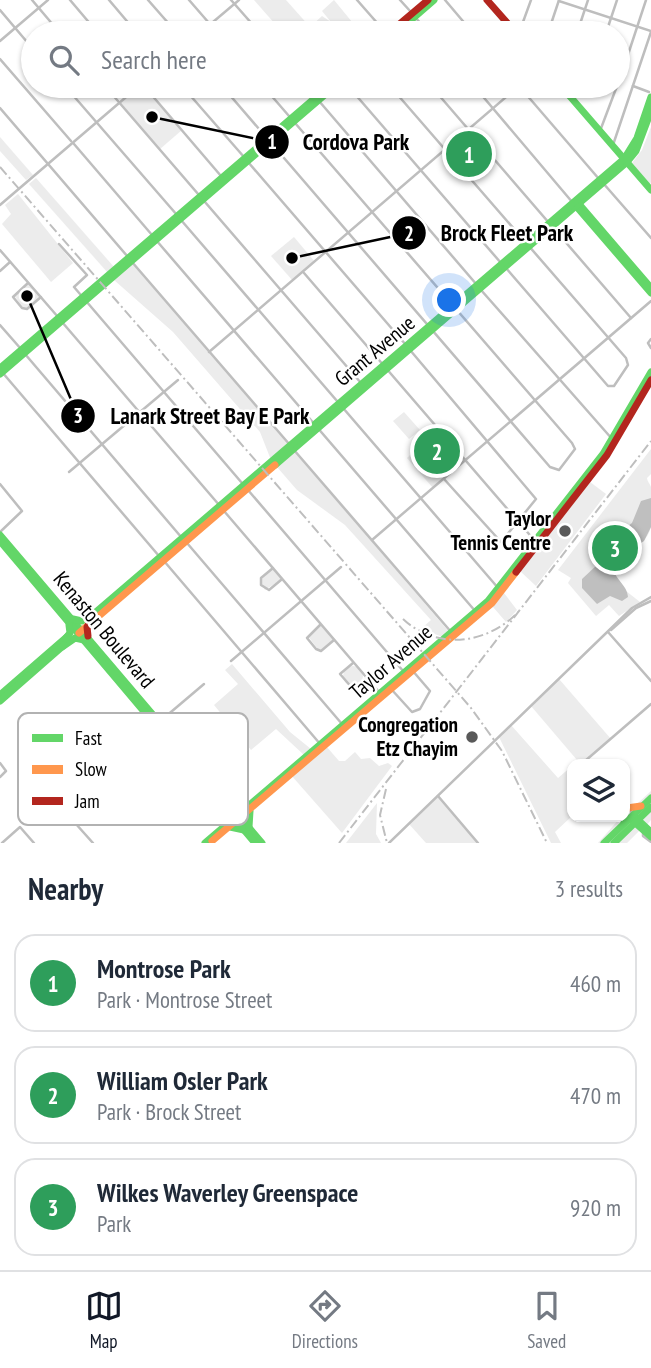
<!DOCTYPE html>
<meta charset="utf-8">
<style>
:root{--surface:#fff;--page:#f2f2f3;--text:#1f2937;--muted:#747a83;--line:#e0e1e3;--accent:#111827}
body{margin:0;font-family:"PT Sans Narrow",sans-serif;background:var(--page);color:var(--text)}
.controls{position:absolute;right:21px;bottom:21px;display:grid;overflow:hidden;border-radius:14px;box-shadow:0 2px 5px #0004}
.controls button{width:63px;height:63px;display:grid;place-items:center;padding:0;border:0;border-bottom:2px solid var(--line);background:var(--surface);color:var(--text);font:35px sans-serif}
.you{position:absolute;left:450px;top:301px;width:24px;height:24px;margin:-18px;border:5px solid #fff;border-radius:50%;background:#1a73e8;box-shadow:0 0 0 10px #1a73e833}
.badge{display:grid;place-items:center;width:46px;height:46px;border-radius:50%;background:var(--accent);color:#fff;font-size:23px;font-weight:700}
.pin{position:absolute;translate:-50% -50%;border:4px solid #fff;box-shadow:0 2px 7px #0006}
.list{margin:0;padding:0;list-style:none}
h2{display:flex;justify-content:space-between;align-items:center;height:91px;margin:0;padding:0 28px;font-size:30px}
h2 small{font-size:23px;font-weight:400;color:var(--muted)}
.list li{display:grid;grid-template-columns:46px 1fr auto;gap:21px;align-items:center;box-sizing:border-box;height:98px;margin:0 14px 14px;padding:0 14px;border:2px solid var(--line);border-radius:21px}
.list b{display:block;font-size:26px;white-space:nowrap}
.list p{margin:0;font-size:23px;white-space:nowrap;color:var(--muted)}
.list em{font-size:23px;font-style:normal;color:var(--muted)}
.icon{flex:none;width:38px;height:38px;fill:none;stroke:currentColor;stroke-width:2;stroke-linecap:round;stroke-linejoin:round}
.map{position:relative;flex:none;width:651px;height:843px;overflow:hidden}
.search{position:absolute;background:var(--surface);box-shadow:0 2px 5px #0004;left:21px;right:21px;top:21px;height:77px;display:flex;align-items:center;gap:18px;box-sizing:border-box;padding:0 24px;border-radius:38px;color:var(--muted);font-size:26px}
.sheet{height:427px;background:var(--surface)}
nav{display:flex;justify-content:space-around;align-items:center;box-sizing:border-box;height:98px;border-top:2px solid var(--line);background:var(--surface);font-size:19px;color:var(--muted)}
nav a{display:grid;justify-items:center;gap:4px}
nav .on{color:var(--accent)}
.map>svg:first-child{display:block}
</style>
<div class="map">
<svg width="651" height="843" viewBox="0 0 651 843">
<rect width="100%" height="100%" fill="#fff"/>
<g fill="#ececec">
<polygon points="254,0 286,0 310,27 322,16 331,22 322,11 334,0 357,28 351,33 283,33"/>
<polygon points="139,86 144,86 182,130 160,149 120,102"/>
<polygon points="651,127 651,182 650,184 632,163 642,150"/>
<polygon points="469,129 494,159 470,179 445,150"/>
<polygon points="0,137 33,175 26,180 0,151"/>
<polygon points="36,178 114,267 108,273 29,184"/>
<polygon points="18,194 73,263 51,282 2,224 11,214 5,205"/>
<polygon points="294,237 315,262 293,281 271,256"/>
<polygon points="133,263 289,444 271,460 260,432 173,332 114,280"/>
<polygon points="28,283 41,297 24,310 14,295"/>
<polygon points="404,412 420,430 409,439 393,421"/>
<polygon points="438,428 466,461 433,488 407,458"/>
<path d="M 651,449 L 651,474 L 647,478 C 647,481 650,484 651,487 C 651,495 651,518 651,527 C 645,552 615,549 612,569 L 626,591 L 640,602 L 619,616 L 609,605 L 596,616 L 568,583 L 571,578 L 558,570 Z"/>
<polygon points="295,451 449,632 443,637 421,629 431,620 345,525 297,490 277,467"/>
<polygon points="590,482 606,494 536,586 520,571"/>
<polygon points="273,568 282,579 265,590 260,581"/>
<polygon points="504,593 517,610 506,622 493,607 482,615"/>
<polygon points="321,624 334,640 319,651 308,636"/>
<polygon points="232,664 290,732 311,749 304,755 276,729 251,750 214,705 238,684 225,670"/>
<circle cx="353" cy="676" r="10"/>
<polygon points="559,679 611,739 586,761 588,764 574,764 577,760 531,706"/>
<polygon points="511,725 558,778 572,766 572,816 555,832 561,843 551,843 499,737"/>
<polygon points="326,746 339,761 345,761 355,752 361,759 370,758 379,766 388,763 392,766 342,833 291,775"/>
<polygon points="651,791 651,820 645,827 651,828 651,842 641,829 627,843 598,843 621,817 625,817 625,805 628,808 637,804"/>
<polygon points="438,796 478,843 426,843 409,824"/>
<polygon points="377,803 376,834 381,843 346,843"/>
</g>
<path fill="#bfbfbf" d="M 651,498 L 651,527 L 644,541 L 613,563 C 611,578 627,583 628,597 L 622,601 L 610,596 L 597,604 L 582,588 L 582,579 L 597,565 L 614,537 L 632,523 L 641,501 Z"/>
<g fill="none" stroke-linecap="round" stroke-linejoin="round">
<g stroke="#bebebe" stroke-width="2.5">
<polyline points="32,0 60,33"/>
<polyline points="70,0 98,33"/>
<polyline points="109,0 137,33"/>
<polyline points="148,0 177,33"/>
<polyline points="189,0 209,23"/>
<polyline points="231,0 260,33"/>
<polyline points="357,0 386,33"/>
<polyline points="400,0 411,12"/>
<polyline points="445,0 473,33"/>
<polyline points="559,1 651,31"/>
<polyline points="0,10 33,49"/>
<polyline points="415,17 429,33"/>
<polyline points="211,26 218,33"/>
<polyline points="200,33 239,0"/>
<polyline points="519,33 531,0"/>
<polyline points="548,33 559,0"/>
<polyline points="577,33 588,0"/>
<polyline points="606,33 617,0"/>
<polyline points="0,41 48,0"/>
<polyline points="0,59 71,141"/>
<polyline points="618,85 646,0"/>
<polyline points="65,86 177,215"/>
<polyline points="105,86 361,383"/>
<polyline points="144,86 221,176"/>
<polyline points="182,86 244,157"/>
<polyline points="222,86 550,467 559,470 575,449 572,443 263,86"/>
<polyline points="305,86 314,96"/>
<polyline points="348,86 501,263"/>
<polyline points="390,86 626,358 628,365 614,386 608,386 506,268"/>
<polyline points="431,86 631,318"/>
<polyline points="474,86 573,203"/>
<polyline points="519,86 599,179"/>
<polyline points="633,86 649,92"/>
<polyline points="319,101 477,285"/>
<polyline points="0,108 128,257"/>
<polyline points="600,131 617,86"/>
<polyline points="74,144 152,235"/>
<polyline points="613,145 651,32"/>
<polyline points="248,162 406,345"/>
<polyline points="603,183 651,238"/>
<polyline points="0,205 139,86"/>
<polyline points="181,220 499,589"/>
<polyline points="156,240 476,612"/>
<polyline points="59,244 87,275 74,287 404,672"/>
<polyline points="0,250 58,317"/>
<polyline points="132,262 290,445"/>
<polyline points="0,271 10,262"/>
<polyline points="304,273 535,541"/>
<polyline points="28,283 13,297 22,308 27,309 41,297"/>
<polyline points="481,290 613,440"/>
<polyline points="62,322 220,506"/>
<polyline points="0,325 21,349"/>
<polyline points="651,339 648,343 651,348"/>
<polyline points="410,350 536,499 501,542 444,479"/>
<polyline points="209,352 519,86"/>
<polyline points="25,354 182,538"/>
<polyline points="2,372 159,556"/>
<polyline points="294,450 452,633"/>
<polyline points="69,472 178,380"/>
<polyline points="0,484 22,511 0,532"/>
<polyline points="224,511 379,692"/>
<polyline points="372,540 651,301"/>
<polyline points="187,543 342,724"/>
<polyline points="164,561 321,745"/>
<polyline points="273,568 261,578 261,585 269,590 281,580"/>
<polyline points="320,625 307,638 316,649 321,651 334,640"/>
<polyline points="611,630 636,608 651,601"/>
<polyline points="608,632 651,681"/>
<polyline points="231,661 341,567"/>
<polyline points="353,663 340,674 353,689 367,678"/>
<polyline points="392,690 412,712 420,709 430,691 412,670"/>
<polyline points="158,723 204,684"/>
<polyline points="0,763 6,771 0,777"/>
<polyline points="588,764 585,761 651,704"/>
<polyline points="438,796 478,843"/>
<polyline points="59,805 93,843"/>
<polyline points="625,805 634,815"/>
<polyline points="643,832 643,836 651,842"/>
<polyline points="2,843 20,827 34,843"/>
<polyline points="389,843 632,608 651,597"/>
</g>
<g stroke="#63d668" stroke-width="7">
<polyline points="396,33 434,0"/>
<polyline points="561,86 651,190"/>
<polyline points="579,204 651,288"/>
<polyline points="576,206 651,293"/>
<polyline points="0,368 329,86"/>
<polyline points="0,374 335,86"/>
<polyline points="275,465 627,162 636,151 651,111"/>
<polyline points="0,535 262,843"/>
<polyline points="0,541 255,843"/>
<polyline points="96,612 624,159 637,138 651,97"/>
<polyline points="73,619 82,621 98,611"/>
<polyline points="66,638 70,633 69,625"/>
<polyline points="62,647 75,638 84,640"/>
<polyline points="0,695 68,636"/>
<polyline points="0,701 64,645"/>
<polyline points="636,818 651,832"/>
<polyline points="633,821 651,837"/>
<polyline points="624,823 625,812"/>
<polyline points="227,825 229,811"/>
<polyline points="230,827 244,830"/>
<polyline points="249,827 250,811"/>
<polyline points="205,843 488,601 603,454 651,372"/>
<polyline points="604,843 651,798"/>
<polyline points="614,843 651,807"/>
</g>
<g stroke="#ff974d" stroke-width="7">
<polyline points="79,633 275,465"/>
<polyline points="627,808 641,806"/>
<polyline points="212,841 492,603 516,572"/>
</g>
<g stroke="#b3261e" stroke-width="7">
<polyline points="487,0 516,33"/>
<polyline points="389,33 428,0"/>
<polyline points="516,572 607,455 651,380"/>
<polyline points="88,636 87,627 91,621"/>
</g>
<g stroke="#bebebe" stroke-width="2" stroke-dasharray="10 3.5 2 3.5" stroke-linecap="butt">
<polyline points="0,167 471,708 502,751 547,843"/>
<path d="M 403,619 C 437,651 488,644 518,612"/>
<polyline points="386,789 380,815 387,843"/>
<polyline points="339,843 651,441"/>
</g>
</g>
<g fill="#595959" stroke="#fff" stroke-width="2.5">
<circle cx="565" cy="531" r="7"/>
<circle cx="472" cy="737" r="7"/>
</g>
<g text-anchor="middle" stroke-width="5" stroke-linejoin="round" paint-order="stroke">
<g font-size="21" fill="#000" stroke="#fff">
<text transform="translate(375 351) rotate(-40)" y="7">Grant Avenue</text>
<text transform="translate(104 630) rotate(50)" y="7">Kenaston Boulevard</text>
<text transform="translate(391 662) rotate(-41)" y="7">Taylor Avenue</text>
</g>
<g font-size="21" font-weight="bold" fill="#000" stroke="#fff" text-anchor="end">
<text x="551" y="526">Taylor<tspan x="551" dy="24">Tennis Centre</tspan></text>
<text x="458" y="732">Congregation<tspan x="458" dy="24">Etz Chayim</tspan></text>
</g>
</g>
<rect x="18" y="713" width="230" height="112" rx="10" fill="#fff" stroke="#b2b2b2" stroke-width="2"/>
<rect x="32" y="734" width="31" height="8" fill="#63d668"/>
<rect x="32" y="765" width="31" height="9" fill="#ff974d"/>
<rect x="32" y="797" width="31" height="8" fill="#b3261e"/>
<g font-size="19" fill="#000">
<text x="75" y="745">Fast</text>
<text x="75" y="776">Slow</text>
<text x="75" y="808">Jam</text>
</g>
<path fill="none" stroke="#000" stroke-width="2.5" d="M152 117L272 142M292 258L409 233M27 296L78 416"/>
<g fill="#000" stroke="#fff" stroke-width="2.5">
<circle cx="152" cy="117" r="7"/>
<circle cx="292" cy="258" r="7"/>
<circle cx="27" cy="296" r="7"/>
<circle cx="272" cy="142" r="18"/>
<circle cx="409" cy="233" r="18"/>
<circle cx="78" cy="416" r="18"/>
</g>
<g font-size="21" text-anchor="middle" font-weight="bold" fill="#fff">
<text x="272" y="149">1</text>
<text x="409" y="241">2</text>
<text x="78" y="423">3</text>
</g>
<g font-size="23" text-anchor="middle" font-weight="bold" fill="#000" stroke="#fff" stroke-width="5" stroke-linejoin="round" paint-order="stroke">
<text x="356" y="150">Cordova Park</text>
<text x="507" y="241">Brock Fleet Park</text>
<text x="210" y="424">Lanark Street Bay E Park</text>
</g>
</svg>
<div class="controls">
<button><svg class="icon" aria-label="layers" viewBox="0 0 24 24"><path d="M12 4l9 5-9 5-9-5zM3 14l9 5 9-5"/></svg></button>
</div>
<div class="you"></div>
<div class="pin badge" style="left:469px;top:154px;background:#2e9e5b">1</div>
<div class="pin badge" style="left:437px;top:451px;background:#2e9e5b">2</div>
<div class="pin badge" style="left:615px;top:548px;background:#2e9e5b">3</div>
<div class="search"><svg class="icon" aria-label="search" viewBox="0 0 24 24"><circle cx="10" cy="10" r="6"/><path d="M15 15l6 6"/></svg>Search here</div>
</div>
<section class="sheet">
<h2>Nearby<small>3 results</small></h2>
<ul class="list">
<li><span class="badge" style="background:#2e9e5b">1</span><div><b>Montrose Park</b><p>Park · Montrose Street</p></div><em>460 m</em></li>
<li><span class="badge" style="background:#2e9e5b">2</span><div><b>William Osler Park</b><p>Park · Brock Street</p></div><em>470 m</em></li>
<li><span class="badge" style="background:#2e9e5b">3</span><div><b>Wilkes Waverley Greenspace</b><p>Park</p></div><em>920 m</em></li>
</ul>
</section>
<nav>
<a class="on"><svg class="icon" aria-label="map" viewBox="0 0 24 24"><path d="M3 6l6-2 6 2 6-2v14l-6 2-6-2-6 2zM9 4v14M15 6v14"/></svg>Map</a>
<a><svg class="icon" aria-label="directions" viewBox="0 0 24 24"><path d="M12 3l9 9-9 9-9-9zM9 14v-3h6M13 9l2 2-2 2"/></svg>Directions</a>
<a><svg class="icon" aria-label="saved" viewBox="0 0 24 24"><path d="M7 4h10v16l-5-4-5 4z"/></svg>Saved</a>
</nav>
